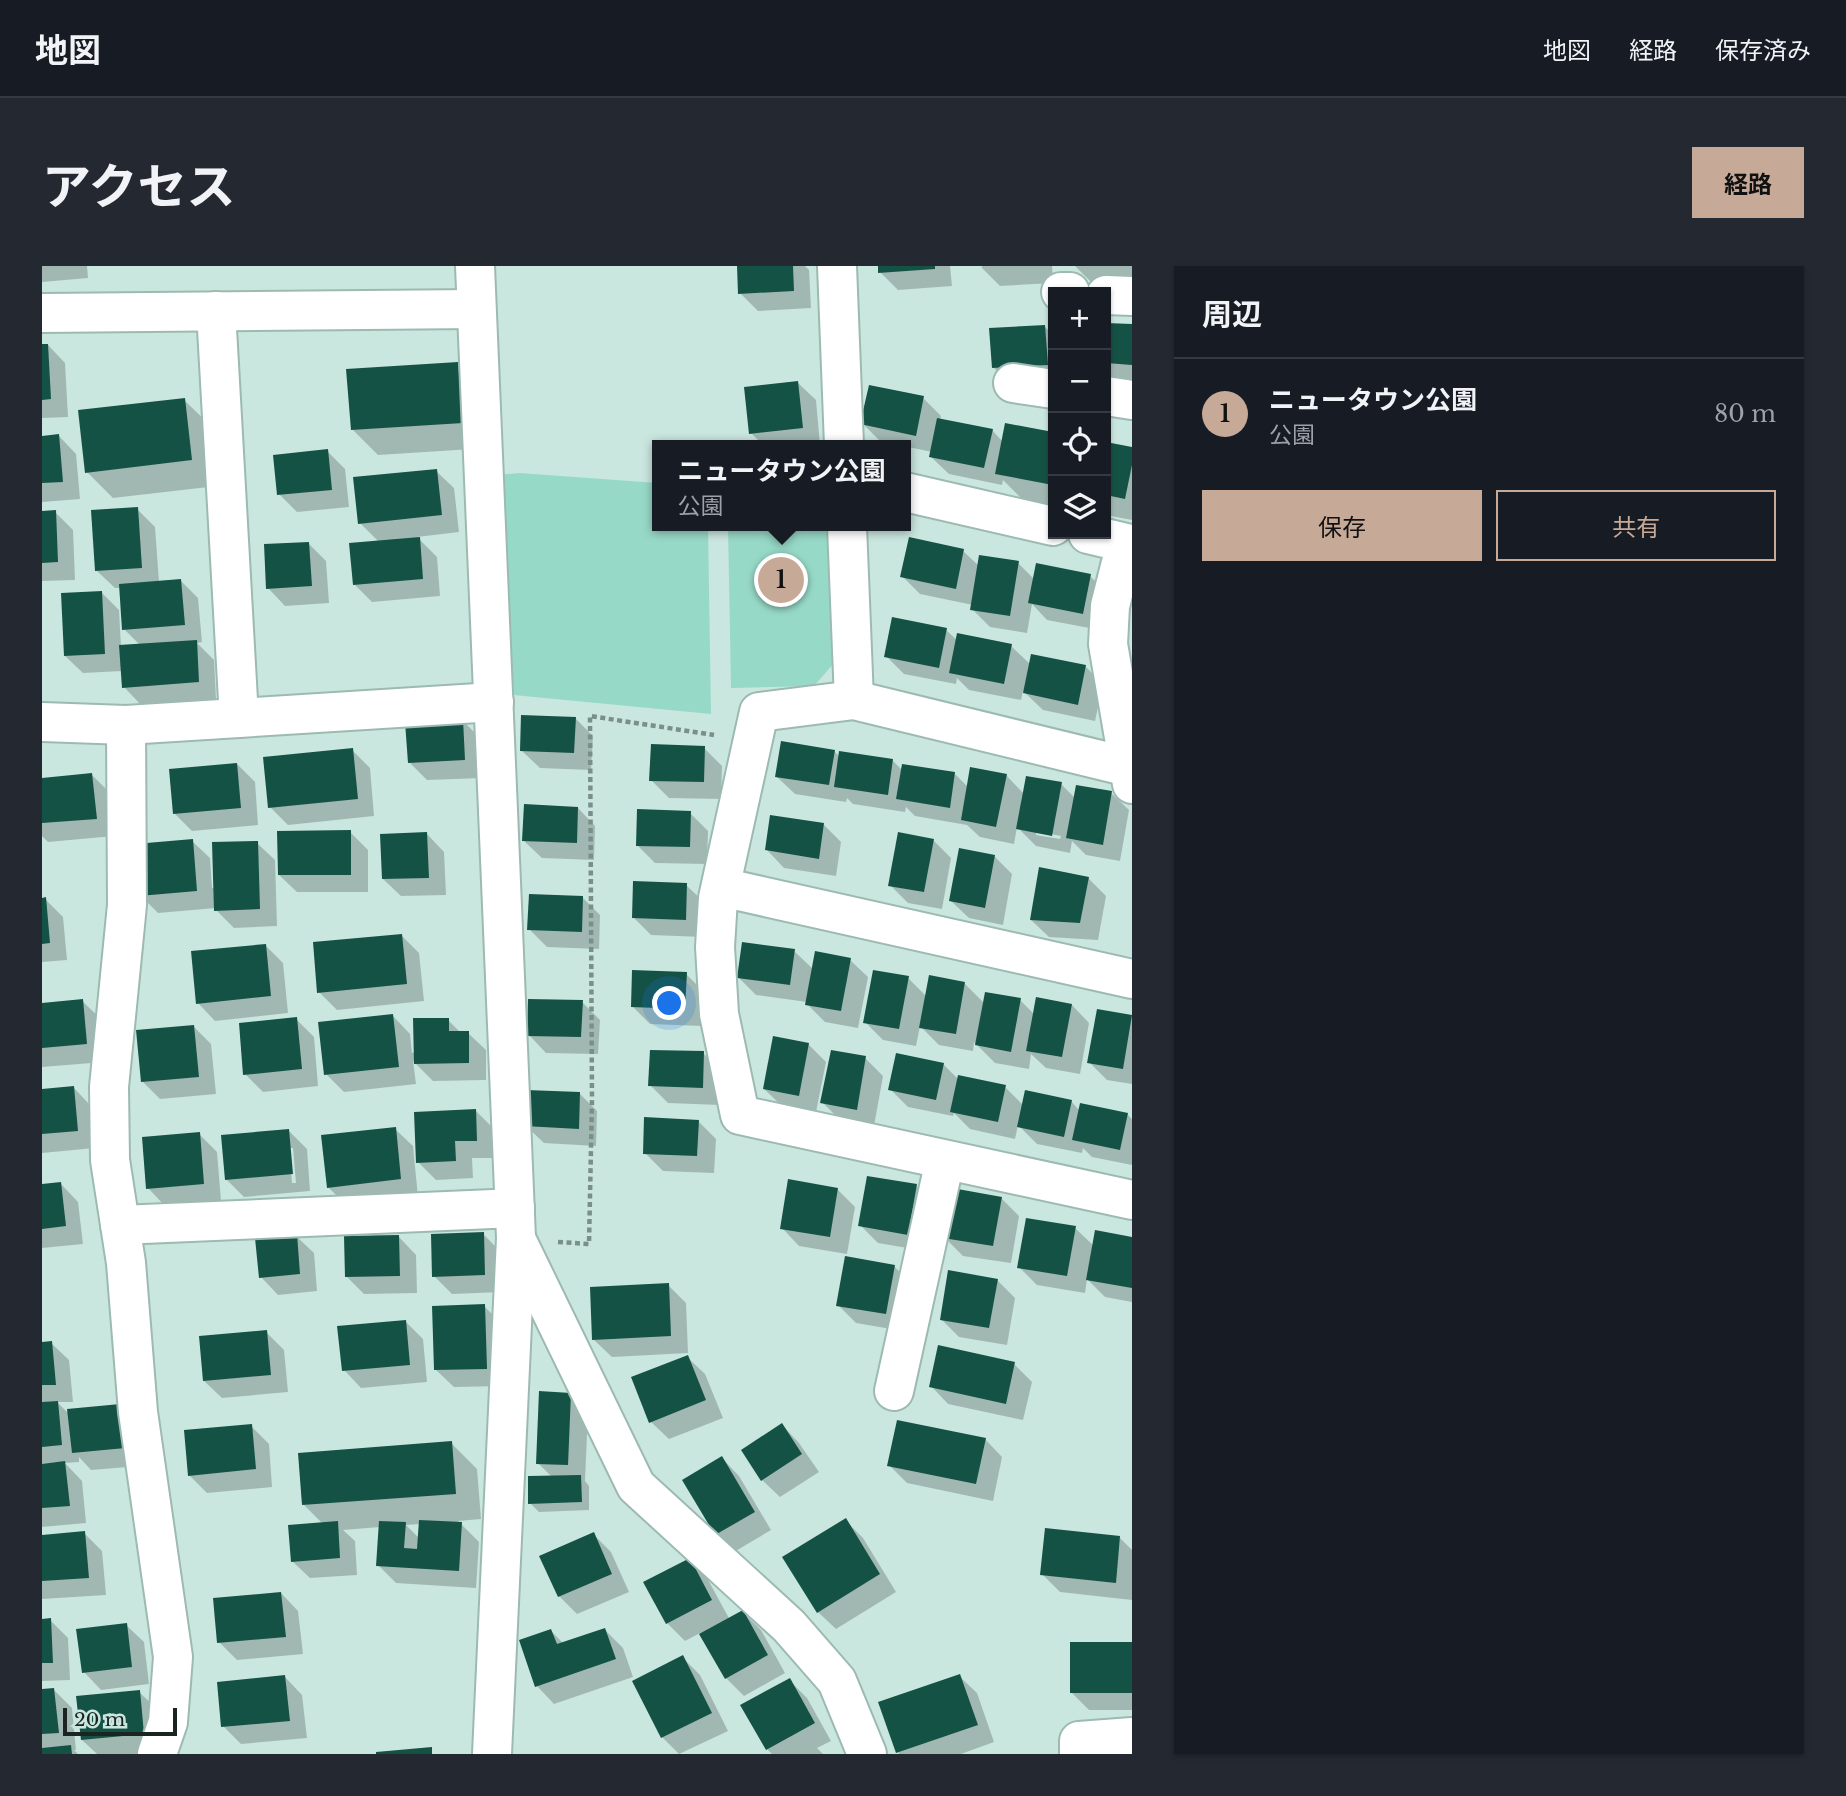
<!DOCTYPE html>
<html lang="ja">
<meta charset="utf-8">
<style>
:root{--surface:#171b24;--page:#242831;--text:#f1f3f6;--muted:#9ea1a6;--line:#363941;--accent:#c7a997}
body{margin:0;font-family:"Libre Baskerville","Noto Sans JP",serif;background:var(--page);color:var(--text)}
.controls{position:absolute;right:21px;top:21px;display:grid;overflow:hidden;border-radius:0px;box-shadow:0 2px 5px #0004}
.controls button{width:63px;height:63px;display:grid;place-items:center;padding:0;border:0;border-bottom:2px solid var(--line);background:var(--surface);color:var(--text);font:35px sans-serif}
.scale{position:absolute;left:21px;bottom:18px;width:114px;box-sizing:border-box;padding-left:7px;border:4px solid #1a2522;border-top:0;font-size:19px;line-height:24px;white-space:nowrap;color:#1a2522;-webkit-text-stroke:5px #cae7df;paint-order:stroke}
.you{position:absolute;left:628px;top:738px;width:24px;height:24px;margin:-18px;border:5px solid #fff;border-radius:50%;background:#1a73e8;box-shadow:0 0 0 10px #1a73e833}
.badge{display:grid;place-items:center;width:46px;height:46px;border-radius:50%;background:var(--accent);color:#111;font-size:23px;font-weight:700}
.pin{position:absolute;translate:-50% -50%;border:4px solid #fff;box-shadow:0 2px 7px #0006}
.popup{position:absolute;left:610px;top:174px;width:259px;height:91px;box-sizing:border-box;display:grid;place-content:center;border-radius:0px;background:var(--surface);filter:drop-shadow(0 2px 5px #0005);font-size:23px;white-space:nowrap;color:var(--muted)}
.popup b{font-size:26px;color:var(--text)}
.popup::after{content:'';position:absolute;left:50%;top:100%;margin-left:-14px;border:14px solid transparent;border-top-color:var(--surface)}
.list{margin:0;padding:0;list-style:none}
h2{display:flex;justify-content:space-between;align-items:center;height:91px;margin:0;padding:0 28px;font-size:30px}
h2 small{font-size:23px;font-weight:400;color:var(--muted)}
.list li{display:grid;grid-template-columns:46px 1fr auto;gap:21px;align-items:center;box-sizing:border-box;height:112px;padding:0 28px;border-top:2px solid var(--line)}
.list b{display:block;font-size:26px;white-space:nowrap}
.list p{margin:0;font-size:23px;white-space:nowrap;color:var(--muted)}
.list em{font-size:23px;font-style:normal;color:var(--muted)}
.actions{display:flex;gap:14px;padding:21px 28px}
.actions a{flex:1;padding:16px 0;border:2px solid var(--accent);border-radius:0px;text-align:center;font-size:24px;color:var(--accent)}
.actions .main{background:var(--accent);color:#111}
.icon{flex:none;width:38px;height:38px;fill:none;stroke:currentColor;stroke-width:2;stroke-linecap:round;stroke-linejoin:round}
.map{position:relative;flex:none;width:1090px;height:1488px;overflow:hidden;border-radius:0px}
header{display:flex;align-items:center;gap:42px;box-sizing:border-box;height:98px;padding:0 35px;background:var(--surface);border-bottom:2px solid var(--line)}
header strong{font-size:33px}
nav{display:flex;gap:38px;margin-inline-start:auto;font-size:24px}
.intro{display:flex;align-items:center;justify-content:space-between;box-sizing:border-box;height:168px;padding:0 42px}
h1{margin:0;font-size:49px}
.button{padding:18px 32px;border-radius:0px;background:var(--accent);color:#111;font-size:24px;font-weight:700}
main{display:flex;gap:42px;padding:0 42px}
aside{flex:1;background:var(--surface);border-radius:0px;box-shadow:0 2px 5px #0004}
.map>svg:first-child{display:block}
</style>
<header>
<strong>地図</strong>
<nav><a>地図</a><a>経路</a><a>保存済み</a></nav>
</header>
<div class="intro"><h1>アクセス</h1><a class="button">経路</a></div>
<main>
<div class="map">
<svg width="1090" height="1488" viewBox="0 0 1090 1488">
<rect width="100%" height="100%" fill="#cae7df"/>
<g fill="#97d9c7">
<polygon points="478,207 615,217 615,260 666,260 669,448 451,427 442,210"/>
<polygon points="686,260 788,260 794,395 772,420 689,422"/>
</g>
<g fill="#0003" fill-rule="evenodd">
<polygon points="0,0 45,0 46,12 0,16"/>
<polygon points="696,0 763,0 767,4 769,42 716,45 698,27"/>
<polygon points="838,0 908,0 910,20 856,24 838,6"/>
<polygon points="940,0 1010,0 1011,17 958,20 940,2"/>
<polygon points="1033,0 1090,0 1090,20 1050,17"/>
<polygon points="1064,58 1090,60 1090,115 1071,113 1064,106"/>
<polygon points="1003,61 1011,69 1011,117 969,119 951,101"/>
<polygon points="6,79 23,97 26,151 0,152 0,80"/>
<polygon points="416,98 442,124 446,182 336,189 310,163"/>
<polygon points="756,117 774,134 778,179 721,179 709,167"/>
<polygon points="881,132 899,150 898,154 950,164 961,176 965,159 1011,168 1011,239 981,234 961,214 960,219 907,208 889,191 890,186 838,175 820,157"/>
<polygon points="142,134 168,159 175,220 71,232 45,206"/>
<polygon points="17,170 34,188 38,233 0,236 0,171"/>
<polygon points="1064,177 1090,182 1090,254 1064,249"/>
<polygon points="285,185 303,203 307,241 255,246 237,228"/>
<polygon points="394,205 412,222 417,266 375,271 395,291 398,330 330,336 312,318 337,276 318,257"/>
<polygon points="95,243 113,261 117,316 139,315 156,332 160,376 155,377 172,394 174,433 99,439 82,421 80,405 41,407 23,390 60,327 77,344 79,381 99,380 82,363 79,322 73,322 55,305"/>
<polygon points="13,246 31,264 33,314 0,315 0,247"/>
<polygon points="266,277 284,295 287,337 243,340 226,322"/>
<polygon points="921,285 937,300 976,297 992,313 1048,310 1066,328 1058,364 1005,354 990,338 985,367 948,361 930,343 931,339 878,328 860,310"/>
<polygon points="904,364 916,375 969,380 989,399 1044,401 1061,418 1053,455 1001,444 981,425 979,434 927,424 915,412 914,418 862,408 844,390"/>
<polygon points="533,452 551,470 549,504 498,502 480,485"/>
<polygon points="420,454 438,472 440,512 385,514 368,497"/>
<polygon points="662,482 680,500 679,533 627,532 609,514"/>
<polygon points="310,484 328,502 332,550 246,559 228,541"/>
<path d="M 792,485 L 798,491 L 850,494 L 860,504 L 912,507 L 926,521 L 964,509 L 982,528 L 1019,518 L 1033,532 L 1069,527 L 1087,544 L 1078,595 L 1044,589 L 1030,575 L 1028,587 L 994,580 L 975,561 L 972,578 L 938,571 L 925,559 L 873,550 L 864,541 L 863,546 L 811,538 L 805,532 L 804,536 L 753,528 L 735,511 ZM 994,565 L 1019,570 L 1018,573 L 994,569 Z"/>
<polygon points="195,498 213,516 216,559 150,565 132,547"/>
<polygon points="50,509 68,527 72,570 6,576 0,570 0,514"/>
<polygon points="536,542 553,560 552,594 500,592 482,575"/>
<polygon points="648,547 666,565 665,598 613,597 595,579"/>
<polygon points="781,558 799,576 794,610 742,602 725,584"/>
<polygon points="308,566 326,584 326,626 255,626 237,609"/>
<polygon points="385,568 402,586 404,629 359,630 341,613"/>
<polygon points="891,574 909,592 900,643 866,637 848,619"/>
<polygon points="150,575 168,592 170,622 173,622 215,577 233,594 235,660 192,662 174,644 174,642 116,647 98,629"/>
<polygon points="952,590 970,608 961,659 927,652 909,635"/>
<polygon points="1046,612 1064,630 1056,674 1007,671 989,654"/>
<polygon points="644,619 662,636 661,671 609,669 591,651"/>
<polygon points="540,631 558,649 557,683 505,681 487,663"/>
<polygon points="0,633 3,633 21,651 25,694 0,696"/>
<polygon points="359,669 377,687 382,735 295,744 277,726"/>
<polygon points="223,679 241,697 246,747 173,755 156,737"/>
<polygon points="752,685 771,703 808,694 826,711 816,762 783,756 765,738 765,736 714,729 696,711"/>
<polygon points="644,708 662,726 660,760 608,758 590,740"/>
<polygon points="866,712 885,731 922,717 942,737 978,734 993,749 1030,739 1047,757 1038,808 1004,802 989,788 987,803 953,797 932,776 931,785 897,779 878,760 874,780 841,774 823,756"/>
<polygon points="40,735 58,752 62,796 0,801 0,738"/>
<polygon points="540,736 558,754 556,788 504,787 487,769"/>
<polygon points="1057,745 1090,751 1090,818 1065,814 1047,796"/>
<polygon points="351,750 368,768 370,787 373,786 406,754 419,767 426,767 444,784 444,814 391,815 371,795 374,818 302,826 284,808"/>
<polygon points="254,753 272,771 276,820 221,826 203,808"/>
<polygon points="152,761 169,778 174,828 118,833 100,815"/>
<polygon points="766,778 784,796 774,846 740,840 722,823"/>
<polygon points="661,787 679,805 678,839 626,837 608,819"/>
<polygon points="823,792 841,810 832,860 798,854 780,836"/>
<polygon points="901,798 917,814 963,821 981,839 1029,835 1038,845 1085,848 1090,853 1090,899 1050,891 1041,882 1040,887 995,878 976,859 973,873 928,863 912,847 911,850 866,841 848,823"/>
<polygon points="32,822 49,840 53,882 0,887 0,825"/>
<polygon points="537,827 555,845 554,880 502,877 484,860"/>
<polygon points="434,845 451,862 452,892 430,892 431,912 394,914 376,896"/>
<polygon points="656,855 674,873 672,907 621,905 603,887"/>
<polygon points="353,863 371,880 376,931 304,939 286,921"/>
<path d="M 247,865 L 265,883 L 268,925 L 202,931 L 185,914 ZM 247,882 L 251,882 L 254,917 L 250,917 Z"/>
<polygon points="157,868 175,886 179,935 123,940 106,922"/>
<polygon points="19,918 36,936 41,978 0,982 0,920"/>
<polygon points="874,920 892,938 883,985 836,977 818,959"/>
<polygon points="795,923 813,941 805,988 757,980 740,962"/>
<polygon points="959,932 977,950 969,997 921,990 903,972"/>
<polygon points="1033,962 1052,980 1090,972 1090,1036 1063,1031 1045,1013 1043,1027 995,1019 977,1001"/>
<polygon points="441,968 459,986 460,1026 410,1028 392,1010"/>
<polygon points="254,970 272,987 275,1025 236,1029 219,1011"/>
<polygon points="357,971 374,989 375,1027 322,1028 305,1011"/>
<polygon points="852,1000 869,1018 861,1065 814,1057 796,1039"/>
<polygon points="955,1014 973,1032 965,1079 917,1071 899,1053"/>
<polygon points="626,1019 644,1037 646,1087 570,1091 552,1074"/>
<polygon points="442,1040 460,1058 461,1120 412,1121 394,1104"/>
<polygon points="363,1055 381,1073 385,1116 319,1122 302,1104"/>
<polygon points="224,1066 242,1084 246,1126 180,1132 162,1115"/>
<polygon points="9,1077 27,1094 31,1136 15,1136 28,1149 110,1199 49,1204 37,1191 37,1196 23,1197 40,1215 44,1257 0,1261 0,1078"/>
<polygon points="645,1091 663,1108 681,1152 627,1173 609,1156"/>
<polygon points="972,1098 990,1116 981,1154 906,1138 889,1120"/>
<polygon points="528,1129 546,1146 543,1215 547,1220 547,1244 497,1246 488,1237 510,1211 496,1197"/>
<polygon points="740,1159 757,1177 777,1206 738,1231 720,1214"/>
<polygon points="209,1160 227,1178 230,1221 165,1227 147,1209"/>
<polygon points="943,1173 960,1191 951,1235 865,1217 847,1199"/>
<path d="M 409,1177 L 435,1203 L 439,1253 L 416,1255 L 437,1276 L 434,1322 L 354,1317 L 336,1299 L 338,1261 L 301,1264 L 313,1275 L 315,1309 L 268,1312 L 250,1295 L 281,1258 L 262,1239 ZM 378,1258 L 377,1272 L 364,1259 Z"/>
<polygon points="680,1192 697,1210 729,1264 692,1286 675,1268"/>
<polygon points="803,1254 821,1272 854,1326 794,1363 776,1346"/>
<polygon points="42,1267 60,1285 64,1329 0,1333 0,1271"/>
<polygon points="551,1268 569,1286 587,1326 535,1348 517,1330"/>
<polygon points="1078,1272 1090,1284 1090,1334 1018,1326 1000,1308"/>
<polygon points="648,1294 665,1312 688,1354 701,1346 719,1364 743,1407 702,1430 684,1412 658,1367 643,1375 625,1357"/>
<polygon points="239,1327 256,1345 261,1388 195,1394 177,1376"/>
<polygon points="0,1354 8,1354 26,1372 28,1414 0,1415"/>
<polygon points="84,1359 102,1376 107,1418 59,1424 42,1406"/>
<polygon points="563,1364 581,1382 591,1411 512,1438 495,1420 509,1365 522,1378"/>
<polygon points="1090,1378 1090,1444 1047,1444 1029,1426"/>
<polygon points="640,1391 658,1409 686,1465 637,1488 620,1471"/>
<polygon points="917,1410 935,1427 952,1476 919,1488 857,1488 838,1437"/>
<polygon points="243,1411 260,1429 265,1472 199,1478 181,1460"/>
<polygon points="747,1414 765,1432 789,1475 775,1482 781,1488 730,1488 725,1483"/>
<polygon points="12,1424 30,1442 34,1484 32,1484 36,1488 0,1488 0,1425"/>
<polygon points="97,1426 115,1443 119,1485 92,1488 55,1488 40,1474"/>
</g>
<g fill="#155246">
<polygon points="695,0 751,0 752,25 696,28"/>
<polygon points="836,0 893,0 893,3 836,7"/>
<polygon points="1064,57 1090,58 1090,99 1064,97"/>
<polygon points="1003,59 1006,99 950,102 947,62"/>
<polygon points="0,78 6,78 9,133 0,134"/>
<polygon points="416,96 421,157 309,164 304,103"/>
<polygon points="756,115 761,162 707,168 702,121"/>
<polygon points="827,119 882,130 874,170 818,158"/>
<polygon points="143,132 150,194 43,207 36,144"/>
<polygon points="895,152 951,163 942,202 887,191"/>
<polygon points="963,157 1011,166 1011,219 953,208"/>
<polygon points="17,168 21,216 0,217 0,170"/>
<polygon points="1064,176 1090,181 1090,199 1083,233 1064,229"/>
<polygon points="286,183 290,224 235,229 231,189"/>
<polygon points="395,203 400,249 316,258 311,211"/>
<polygon points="96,241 100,302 53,305 49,244"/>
<polygon points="14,244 16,296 0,297 0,245"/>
<polygon points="378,271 381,313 311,319 307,277"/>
<polygon points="867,271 922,283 914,323 858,311"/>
<polygon points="267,276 270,320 224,323 222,278"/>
<polygon points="937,289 977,295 968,350 928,344"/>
<polygon points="994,297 1049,308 1041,348 986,337"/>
<polygon points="139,313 143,359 80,364 77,318"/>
<polygon points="60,325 63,388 22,390 19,327"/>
<polygon points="850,351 905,362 897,402 842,391"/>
<polygon points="915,367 970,378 962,418 907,407"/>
<polygon points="155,374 157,416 80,422 77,379"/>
<polygon points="989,388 1044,399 1036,439 981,427"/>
<polygon points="479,449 534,451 532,487 478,485"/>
<polygon points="421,453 423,494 366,497 363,456"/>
<polygon points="739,475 793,484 787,519 733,511"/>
<polygon points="609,478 663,480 662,516 607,515"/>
<polygon points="311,482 316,533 226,542 221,491"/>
<polygon points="797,485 851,493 846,529 792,521"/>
<polygon points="195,497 199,542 131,548 127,503"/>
<polygon points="860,498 913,506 908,542 854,533"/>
<polygon points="928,501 965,508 954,561 919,554"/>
<polygon points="50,507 55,553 0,557 0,512"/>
<polygon points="984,510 1020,516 1010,570 974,563"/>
<polygon points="1034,519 1070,525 1061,579 1024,572"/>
<polygon points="482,538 536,541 535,577 480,575"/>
<polygon points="595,543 649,545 648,581 594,580"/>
<polygon points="728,549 782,557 777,593 723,584"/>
<polygon points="309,564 309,609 236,609 235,565"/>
<polygon points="385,566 387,612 340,613 338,568"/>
<polygon points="856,566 892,573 882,626 846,620"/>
<polygon points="151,573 155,625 97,630 93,578"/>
<polygon points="216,575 218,643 172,645 170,576"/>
<polygon points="917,582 953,589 943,642 907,635"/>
<polygon points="997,601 1047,611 1038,657 988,654"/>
<polygon points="591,615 645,617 644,654 590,652"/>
<polygon points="487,628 541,630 540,666 485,664"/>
<polygon points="4,631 8,677 0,678 0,632"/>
<polygon points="360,668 365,718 275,727 271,676"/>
<polygon points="700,676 753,683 748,719 695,712"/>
<polygon points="224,678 229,730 154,738 149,685"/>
<polygon points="773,685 809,692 799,745 763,739"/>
<polygon points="590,704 645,706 643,743 589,741"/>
<polygon points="831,704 867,710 857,763 821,757"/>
<polygon points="887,709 923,716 914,768 877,762"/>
<polygon points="943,726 979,732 969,786 933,779"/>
<polygon points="994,731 1030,738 1020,791 984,785"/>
<polygon points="41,733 45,778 0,782 0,737"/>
<polygon points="486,733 541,734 539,771 485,770"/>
<polygon points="1055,743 1090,749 1081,803 1045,797"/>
<polygon points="351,748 357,801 282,809 276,756"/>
<polygon points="255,751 260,803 201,809 197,757"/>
<polygon points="371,752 407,752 407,765 427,765 427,797 372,798"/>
<polygon points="152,759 157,811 99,816 94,764"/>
<polygon points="731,770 767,777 757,830 721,823"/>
<polygon points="608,784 662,785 661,822 606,820"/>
<polygon points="789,784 824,790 815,844 778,837"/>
<polygon points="854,787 902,797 894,834 846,824"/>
<polygon points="916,809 964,819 956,856 908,846"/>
<polygon points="32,820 36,865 0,868 0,823"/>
<polygon points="484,824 538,826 537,863 482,860"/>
<polygon points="983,824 1030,834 1022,871 975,861"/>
<polygon points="1038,837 1086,847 1078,884 1030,874"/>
<polygon points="434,843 435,875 413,875 414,895 374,897 372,846"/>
<polygon points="602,851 657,854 655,890 601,888"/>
<polygon points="354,861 359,913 285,922 279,869"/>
<polygon points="247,863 251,908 183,914 179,869"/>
<polygon points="158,866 162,918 104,923 100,871"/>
<polygon points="825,910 875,918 866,969 816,960"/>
<polygon points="746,913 796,922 788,971 738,963"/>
<polygon points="19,916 24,960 0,963 0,918"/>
<polygon points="910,922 960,931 951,980 901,972"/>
<polygon points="984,952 1034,960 1025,1010 975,1002"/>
<polygon points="1053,964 1090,971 1090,1022 1044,1014"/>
<polygon points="442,966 443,1009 390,1011 389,968"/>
<polygon points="255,968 258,1008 217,1012 213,972"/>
<polygon points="357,969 358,1010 303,1011 302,970"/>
<polygon points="803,990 853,999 844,1048 794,1040"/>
<polygon points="906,1004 956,1013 947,1062 898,1054"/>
<polygon points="627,1017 629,1070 550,1074 548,1021"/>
<polygon points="443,1038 445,1103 392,1104 390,1040"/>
<polygon points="364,1054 368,1099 300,1105 295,1060"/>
<polygon points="225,1064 229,1109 161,1115 157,1070"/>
<polygon points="10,1075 14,1119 0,1119 0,1076"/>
<polygon points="896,1079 973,1096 964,1138 887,1121"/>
<polygon points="646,1089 664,1134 607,1157 589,1111"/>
<polygon points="497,1125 529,1127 526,1199 494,1198"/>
<polygon points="16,1135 20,1179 0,1181 0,1136"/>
<polygon points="89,1137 94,1181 30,1187 25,1143"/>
<polygon points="855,1154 944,1172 934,1218 845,1200"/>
<polygon points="740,1157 760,1188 719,1215 699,1184"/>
<polygon points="210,1158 214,1203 146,1210 142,1164"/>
<polygon points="410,1175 414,1228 260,1239 256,1187"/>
<polygon points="680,1190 713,1246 673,1269 640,1214"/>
<polygon points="23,1195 28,1240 0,1242 0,1198"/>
<polygon points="539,1209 540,1236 486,1238 486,1210"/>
<polygon points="804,1252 838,1308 775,1347 740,1291"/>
<polygon points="377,1254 420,1256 417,1305 334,1300 337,1255 364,1256 362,1282 375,1283"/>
<polygon points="296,1255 298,1292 249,1296 246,1259"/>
<polygon points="1003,1262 1078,1270 1074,1317 998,1309"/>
<polygon points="43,1265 47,1312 0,1315 0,1269"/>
<polygon points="552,1266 570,1308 516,1331 497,1290"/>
<polygon points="648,1292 670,1334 624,1358 601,1316"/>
<polygon points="239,1326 244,1371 175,1377 171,1332"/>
<polygon points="701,1344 726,1389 683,1413 657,1368"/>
<polygon points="9,1352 11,1397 0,1397 0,1353"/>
<polygon points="85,1357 90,1401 40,1407 34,1363"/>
<polygon points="563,1362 574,1393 493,1421 477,1374 509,1363 515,1378"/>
<rect x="1028" y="1376" width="62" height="51"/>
<polygon points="641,1389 670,1447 619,1472 590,1415"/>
<polygon points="918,1408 936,1459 854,1487 836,1436"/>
<polygon points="243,1409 248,1455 179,1461 175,1416"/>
<polygon points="748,1412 773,1457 724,1484 698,1439"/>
<polygon points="12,1422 17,1467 0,1468 0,1423"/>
<polygon points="98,1424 102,1468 39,1474 34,1430"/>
<polygon points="29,1479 30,1488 0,1488 0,1482"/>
<polygon points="390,1481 390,1488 334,1488 334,1486"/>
</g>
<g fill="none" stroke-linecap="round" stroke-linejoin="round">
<g stroke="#9dbab2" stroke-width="42">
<g id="minor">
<polyline points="433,0 474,972 450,1488"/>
<polyline points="795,0 802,179"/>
<polyline points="1019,26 1028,26"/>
<polyline points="1064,29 1090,30"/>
<polyline points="174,45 197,452"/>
<polyline points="0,47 434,43"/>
<polyline points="971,117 1011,123"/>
<polyline points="1064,130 1090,134"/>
<polyline points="863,226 1011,260"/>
<polyline points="805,260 812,434"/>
<polyline points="1046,268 1084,277 1068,340 1066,378 1090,518"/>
<polyline points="0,456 84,459 452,436"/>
<polyline points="84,459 85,639 67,821 68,894 84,997 96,1146 131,1391 126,1456 115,1488"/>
<polyline points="1087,501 812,434 717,446 676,632 673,681 677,748 698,849 1090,934"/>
<polyline points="679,621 1090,713"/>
<polyline points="78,959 473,942"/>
<polyline points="476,977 594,1220 747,1360 795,1415 825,1488"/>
<polyline points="852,1125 903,894"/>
<polyline points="1037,1488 1037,1475 1090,1471"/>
</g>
</g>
<polyline stroke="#7a8f89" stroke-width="4.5" stroke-dasharray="5 3.5" stroke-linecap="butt" points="516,976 547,978 550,834 548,450 672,469"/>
<use href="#minor" stroke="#fff" stroke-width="38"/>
</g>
</svg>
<div class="controls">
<button>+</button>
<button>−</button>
<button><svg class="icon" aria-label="locate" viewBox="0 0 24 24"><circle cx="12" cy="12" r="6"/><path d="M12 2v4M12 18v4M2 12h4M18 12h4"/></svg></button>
<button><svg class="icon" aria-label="layers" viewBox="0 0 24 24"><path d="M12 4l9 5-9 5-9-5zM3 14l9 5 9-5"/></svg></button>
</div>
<div class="scale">20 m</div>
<div class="you"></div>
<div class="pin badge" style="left:739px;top:314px">1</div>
<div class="popup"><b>ニュータウン公園</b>公園</div>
</div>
<aside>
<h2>周辺<small></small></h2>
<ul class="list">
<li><span class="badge">1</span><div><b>ニュータウン公園</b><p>公園</p></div><em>80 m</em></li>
</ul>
<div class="actions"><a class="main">保存</a><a>共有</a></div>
</aside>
</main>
